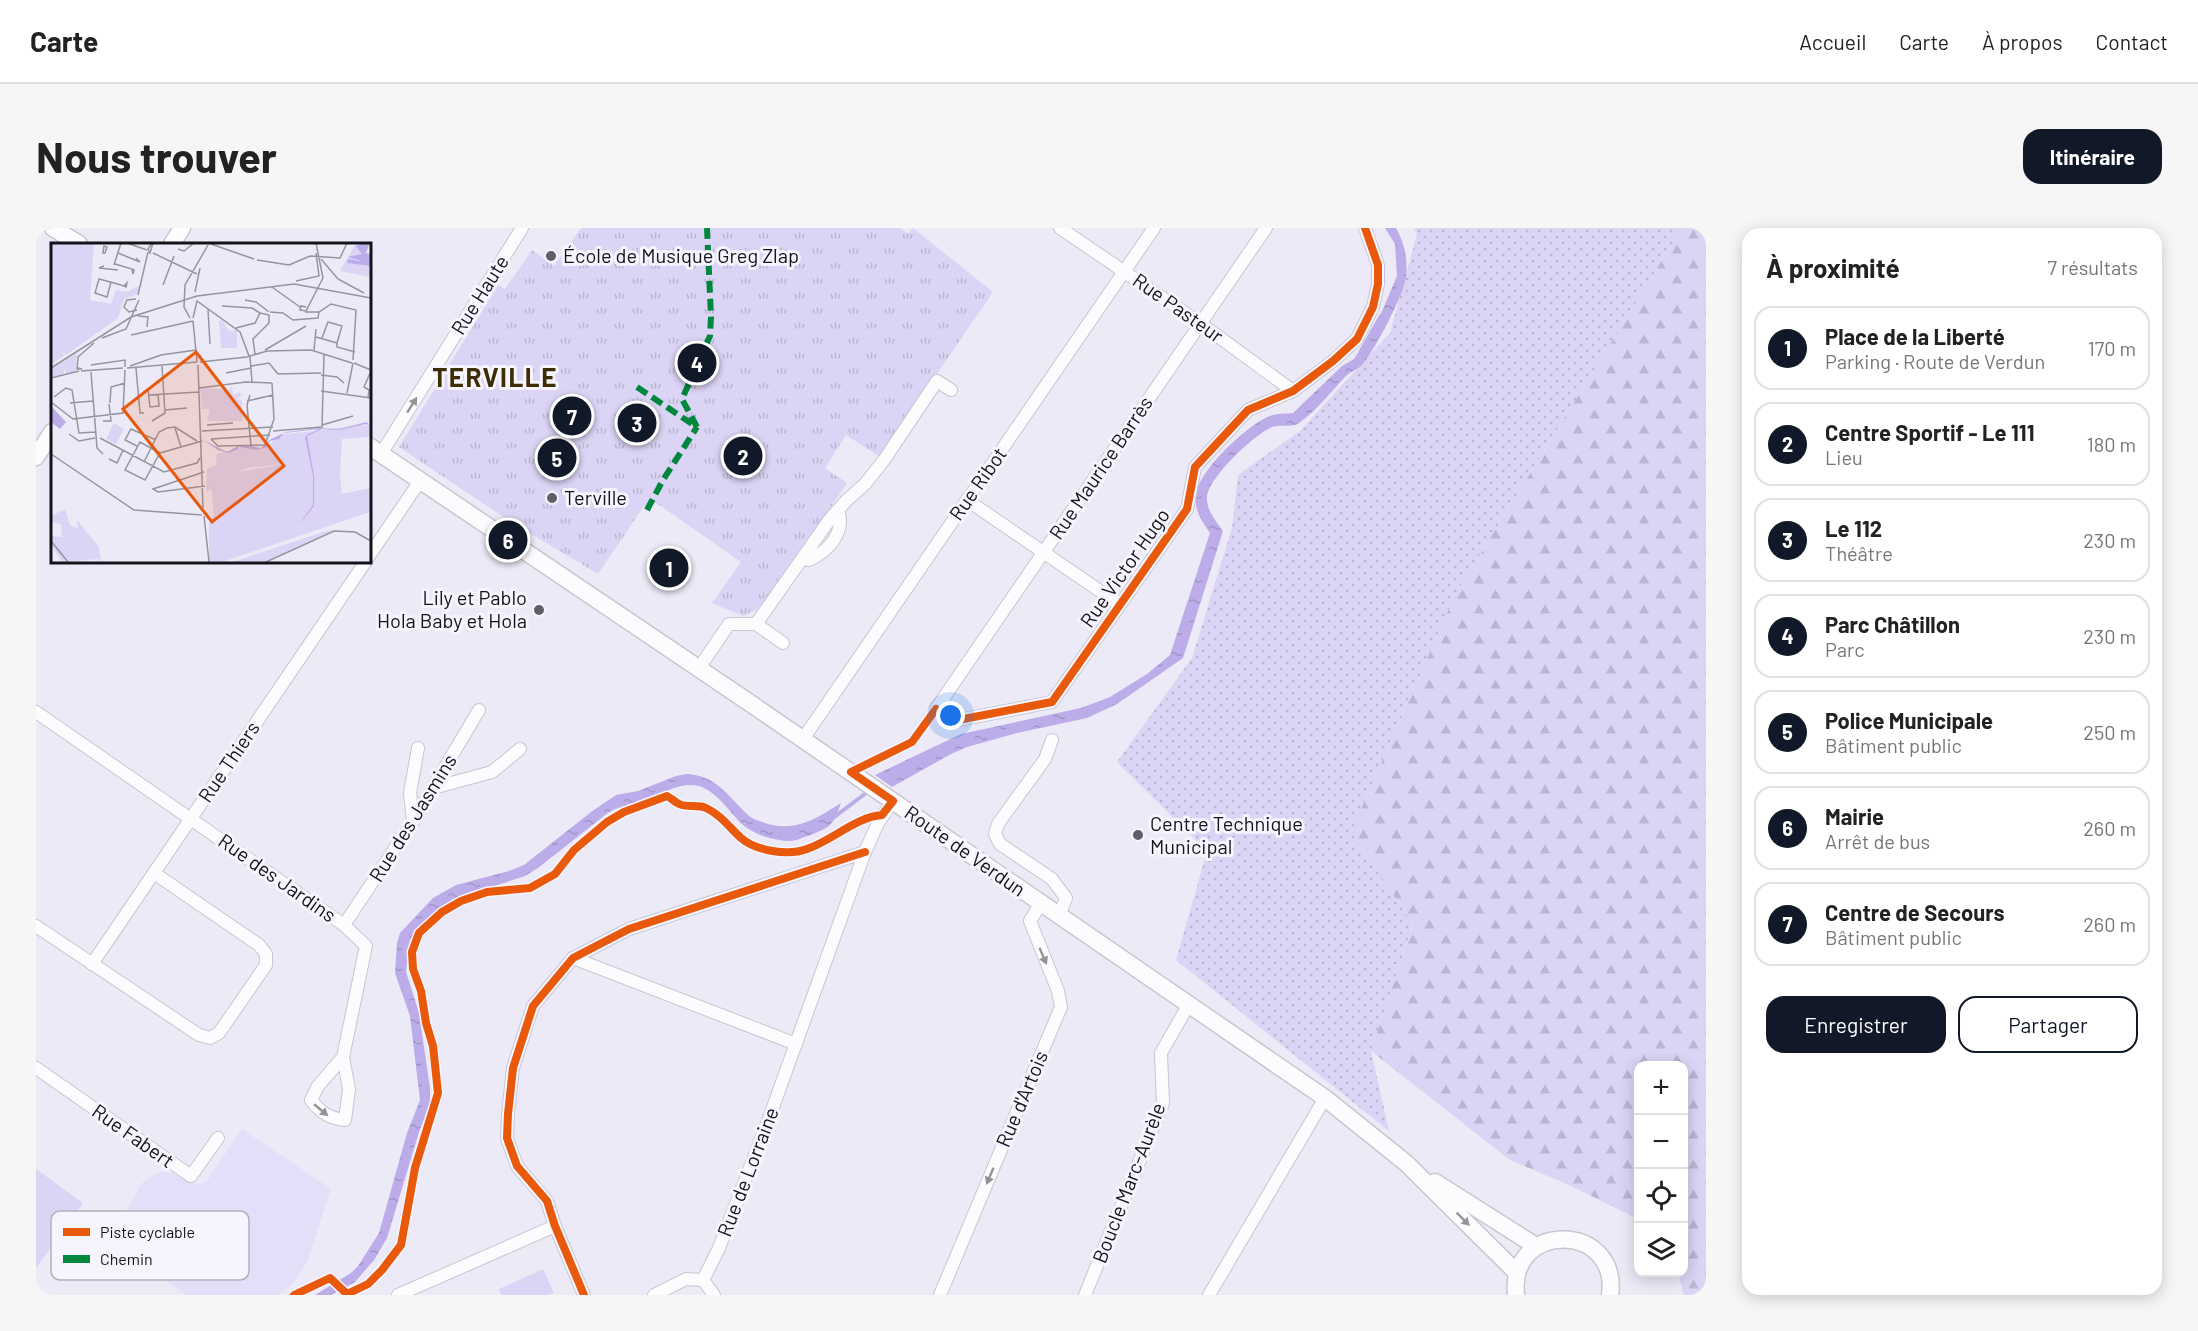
<!DOCTYPE html>
<html lang="fr">
<meta charset="utf-8">
<style>
:root{--surface:#fff;--page:#f6f6f6;--text:#222;--muted:#767676;--line:#e0e0e0;--accent:#111827}
body{margin:0;font-family:Barlow,sans-serif;background:var(--page);color:var(--text)}
.controls{position:absolute;right:18px;bottom:18px;display:grid;overflow:hidden;border-radius:12px;box-shadow:0 3px 15px #0003}
.controls button{width:54px;height:54px;display:grid;place-items:center;padding:0;border:0;border-bottom:2px solid var(--line);background:var(--surface);color:var(--text);font:30px sans-serif}
.you{position:absolute;left:915px;top:488px;width:21px;height:21px;margin:-15px;border:4px solid #fff;border-radius:50%;background:#1a73e8;box-shadow:0 0 0 9px #1a73e833}
.badge{display:grid;place-items:center;width:39px;height:39px;border-radius:50%;background:var(--accent);color:#fff;font-size:20px;font-weight:700}
.pin{position:absolute;translate:-50% -50%;border:3px solid #fff;box-shadow:0 2px 6px #0006}
.list{margin:0;padding:0;list-style:none}
h2{display:flex;justify-content:space-between;align-items:center;height:78px;margin:0;padding:0 24px;font-size:26px}
h2 small{font-size:20px;font-weight:400;color:var(--muted)}
.list li{display:grid;grid-template-columns:39px 1fr auto;gap:18px;align-items:center;box-sizing:border-box;height:84px;margin:0 12px 12px;padding:0 12px;border:2px solid var(--line);border-radius:18px}
.list b{display:block;font-size:22px;white-space:nowrap}
.list p{margin:0;font-size:20px;white-space:nowrap;color:var(--muted)}
.list em{font-size:20px;font-style:normal;color:var(--muted)}
.actions{display:flex;gap:12px;padding:18px 24px}
.actions a{flex:1;padding:14px 0;border:2px solid var(--accent);border-radius:18px;text-align:center;font-size:21px;color:var(--accent)}
.actions .main{background:var(--accent);color:#fff}
.icon{flex:none;width:33px;height:33px;fill:none;stroke:currentColor;stroke-width:2;stroke-linecap:round;stroke-linejoin:round}
.map{position:relative;flex:none;width:1670px;height:1067px;overflow:hidden;border-radius:18px}
header{display:flex;align-items:center;gap:36px;box-sizing:border-box;height:84px;padding:0 30px;background:var(--surface);border-bottom:2px solid var(--line)}
header strong{font-size:28px}
nav{display:flex;gap:33px;margin-inline-start:auto;font-size:21px}
.intro{display:flex;align-items:center;justify-content:space-between;box-sizing:border-box;height:144px;padding:0 36px}
h1{margin:0;font-size:42px}
.button{padding:15px 27px;border-radius:18px;background:var(--accent);color:#fff;font-size:21px;font-weight:700}
main{display:flex;gap:36px;padding:0 36px}
aside{flex:1;background:var(--surface);border-radius:18px;box-shadow:0 3px 15px #0003}
.map>svg:first-child{display:block}
</style>
<header>
<strong>Carte</strong>
<nav><a>Accueil</a><a>Carte</a><a>À propos</a><a>Contact</a></nav>
</header>
<div class="intro"><h1>Nous trouver</h1><a class="button">Itinéraire</a></div>
<main>
<div class="map">
<svg width="1670" height="1067" viewBox="0 0 1670 1067">
<defs>
<pattern id="grass-dots" width="8" height="8" patternUnits="userSpaceOnUse" patternTransform="scale(1.5)"><rect width="8" height="8" fill="#dbd4f4"/><path d="M2 2h.1M6 6h.1" fill="none" stroke="#bbb5d1" stroke-width="1.8" stroke-linecap="round"/></pattern>
<pattern id="forest-firs" width="22" height="20" patternUnits="userSpaceOnUse" patternTransform="scale(1.5)"><rect width="22" height="20" fill="#dbd4f4"/><path d="M5 1l3.5 6h-7zM16 11l3.5 6h-7z" fill="#bbb5d1"/></pattern>
<pattern id="park-tufts" width="24" height="20" patternUnits="userSpaceOnUse" patternTransform="scale(1.5)"><rect width="24" height="20" fill="#dbd4f4"/><path d="M3 7l-1-3M5 7V3M7 7l1-3M15 17l-1-3M17 17v-4M19 17l1-3" fill="none" stroke="#bbb5d1"/></pattern>
<pattern id="water-ripples" width="26" height="14" patternUnits="userSpaceOnUse" patternTransform="scale(1.5)"><rect width="26" height="14" fill="#bcace9"/><path d="M2 4q2-2 4 0t4 0M15 11q2-2 4 0t4 0" fill="none" stroke="#a193c7"/></pattern>
</defs>
<rect width="100%" height="100%" fill="#eceaf6"/>
<polygon fill="#e4dff8" points="206,901 295,961 271,1034 258,1054 242,1067 150,1067 121,1046 123,1043 121,1042 119,1045 106,1035 108,1033 106,1031 104,1034 91,1024 100,1012 96,1009 93,1012 83,1004 86,991 106,955 121,945 129,943 135,944 154,955 165,956 170,954"/>
<polygon fill="url(#grass-dots)" points="1378,0 1646,0 1420,365 1315,604 1377,696 1335,823 1353,903 1140,732 1171,623 1081,534 1156,430 1196,300 1202,247 1264,203 1354,105 1381,6"/>
<polygon fill="url(#forest-firs)" points="1646,0 1670,0 1670,1067 1648,1067 1642,1045 1648,1044 1648,838 1602,838 1602,991 1531,956 1474,932 1335,823 1377,696 1315,604 1420,365"/>
<polygon fill="url(#park-tufts)" points="545,0 864,0 872,6 877,0 957,64 844,229 810,207 789,240 811,255 729,378 707,388 676,375 705,334 619,274 613,281 608,278 562,346 472,292 363,219 462,57 469,61 496,22 518,38"/>
<g fill="#dbd4f4">
<polygon points="0,941 47,975 0,1040"/>
<polygon points="507,1041 518,1065 512,1067 465,1067 463,1061"/>
</g>
<g fill="url(#water-ripples)">
<path d="M 1349,0 L 1360,0 C 1368,14 1372,30 1370,48 C 1369,65 1338,124 1326,137 C 1321,142 1313,144 1308,150 C 1294,165 1280,183 1263,195 C 1256,200 1245,196 1236,199 C 1219,206 1170,251 1171,271 C 1171,283 1180,293 1187,303 L 1147,430 L 1081,476 L 1051,490 L 981,505 L 931,519 L 915,526 L 856,559 L 839,547 L 925,506 L 1045,480 L 1074,469 L 1111,446 L 1134,427 L 1174,305 C 1166,293 1158,283 1160,267 C 1162,243 1212,196 1234,188 C 1241,185 1250,186 1257,185 L 1306,138 L 1318,131 L 1341,95 L 1361,48 L 1359,16 Z"/>
<path d="M 651,546 C 681,548 691,567 711,586 C 717,592 724,593 732,596 C 761,604 781,590 805,575 C 797,598 795,599 772,608 C 767,609 760,613 755,613 C 737,613 712,605 701,591 C 691,580 679,563 663,558 C 643,553 625,567 607,573 C 594,578 586,577 573,584 L 502,640 L 489,648 L 431,667 L 400,683 L 374,712 L 370,744 L 383,785 L 394,860 L 394,874 L 383,904 L 351,1010 L 338,1032 L 319,1054 L 295,1067 L 279,1067 L 315,1045 L 322,1038 L 343,1005 L 371,905 L 384,872 L 374,788 L 359,745 L 361,715 L 364,705 L 397,670 L 420,657 L 473,643 L 488,637 L 555,584 L 580,567 L 602,563 L 640,548 Z"/>
</g>
<g fill="none" stroke-linecap="round" stroke-linejoin="round">
<g stroke="#bcace9" stroke-width="4">
<polyline points="1325,123 1345,88"/>
<polyline points="797,590 834,562"/>
</g>
<g stroke="#c8c6d1" stroke-width="14">
<g id="street">
<polyline points="1024,0 1165,96 1257,163"/>
<polyline points="1230,0 900,481 917,493 1016,474 1151,281 1159,239 1212,182 1257,163 1297,133 1321,111 1337,79 1342,56 1342,37 1329,0"/>
<polyline points="345,226 486,0"/>
<polyline points="931,272 1083,376"/>
<polyline points="333,328 384,253"/>
<path d="M 767,330 L 773,332 C 792,323 810,305 802,282"/>
<polyline points="747,415 720,396 794,291 811,272 829,256 848,232 901,153 915,162"/>
<polyline points="663,440 693,396 720,396"/>
<path d="M 0,484 L 308,697 L 330,718 L 307,829 L 313,861 L 309,892 C 293,890 285,885 275,872 L 282,858 L 307,829"/>
<polyline points="767,511 1118,0"/>
<polyline points="1016,512 1009,531 962,596 959,606 964,616 1016,651 1030,670 1023,688"/>
<polyline points="397,560 456,544 484,521"/>
<polyline points="377,593 374,565 382,520"/>
<polyline points="308,697 377,593 443,482"/>
<polyline points="0,698 163,807 174,810 183,805 230,737 230,726 223,717 118,645"/>
<polyline points="537,730 760,816"/>
<polyline points="56,736 330,333"/>
<polyline points="0,840 155,948 182,910"/>
<polyline points="667,1052 683,1020 732,893 829,624 842,595 857,573"/>
<polyline points="667,1052 678,1067"/>
<polyline points="362,1067 519,998"/>
<polyline points="548,1067 519,998 511,973 481,938 471,910 472,886 477,840 497,778 537,730 593,701 829,624"/>
<polyline points="618,1067 650,1051 667,1052"/>
<polyline points="904,1067 1025,779 1022,763 994,693 1005,675"/>
<polyline points="1049,1067 1127,875 1125,825 1153,776"/>
<polyline points="1173,1067 1289,870"/>
</g>
</g>
<g stroke="#c8c6d1" stroke-width="19">
<g id="secondary">
<polyline points="17,0 43,16"/>
<polyline points="136,16 146,0"/>
<polyline points="333,218 708,471 1289,870 1370,935 1481,1045"/>
<polyline points="0,229 16,204"/>
<polyline points="1399,954 1500,1018"/>
<path d="M 1480,1067 C 1472,992 1584,994 1574,1067"/>
</g>
</g>
<use href="#street" stroke="#fcfcfe" stroke-width="12"/>
<use href="#secondary" stroke="#fcfcfe" stroke-width="16"/>
<g stroke="#00873e" stroke-width="6" stroke-dasharray="12 6" stroke-linecap="butt">
<polyline points="601,159 659,198"/>
<polyline points="661,199 646,171 674,108 675,89 671,0"/>
<polyline points="611,282 627,252 661,199"/>
</g>
<g stroke="#f6f4ff" stroke-width="11">
<g id="cycleway">
<path d="M 258,1067 L 294,1050 L 311,1066 L 332,1056 L 346,1042 L 365,1017 L 379,940 L 402,865 L 397,818 L 390,795 L 385,763 L 377,741 L 376,724 L 383,705 L 406,684 L 425,673 L 451,664 L 494,660 L 519,646 L 538,622 L 571,594 L 588,584 L 631,568 C 635,570 639,574 643,576 C 651,580 662,576 670,580 C 685,587 693,599 705,610 C 720,623 752,628 771,621 C 797,612 820,589 846,587 L 857,573 L 815,544 L 876,514 L 900,481 L 917,493 L 1016,474 L 1151,281 L 1159,239 L 1212,182 L 1257,163 L 1297,133 L 1321,111 L 1337,79 L 1342,56 L 1342,37 L 1329,0"/>
<polyline points="548,1067 519,998 511,973 481,938 471,910 472,886 477,840 497,778 537,730 593,701 829,624"/>
</g>
</g>
<use href="#cycleway" stroke="#e8590c" stroke-width="8"/>
</g>
<defs><path id="oneway-solid" d="M-6-.8H1V-3.2L6.5 0L1 3.2V.8H-6Z" transform="scale(1.5)"/></defs>
<g fill="#949398">
<use href="#oneway-solid" transform="translate(376 177) rotate(-58)"/>
<use href="#oneway-solid" transform="translate(1007 728) rotate(67)"/>
<use href="#oneway-solid" transform="translate(285 882) rotate(40)"/>
<use href="#oneway-solid" transform="translate(954 948) rotate(113)"/>
<use href="#oneway-solid" transform="translate(1427 991) rotate(45)"/>
</g>
<g fill="#605e68" stroke="#f6f4ff" stroke-width="2">
<circle cx="515" cy="28" r="6"/>
<circle cx="516" cy="270" r="6"/>
<circle cx="503" cy="382" r="6"/>
<circle cx="1102" cy="607" r="6"/>
</g>
<g text-anchor="middle" stroke-width="6" stroke-linejoin="round" paint-order="stroke">
<g font-size="20" fill="#14121b" stroke="#f6f4ff" text-anchor="start">
<text x="527" y="35">École de Musique Greg Zlap</text>
<text x="528" y="277">Terville</text>
<text x="491" y="377" text-anchor="end">Lily et Pablo<tspan x="491" dy="23">Hola Baby et Hola</tspan></text>
<text x="1114" y="603">Centre Technique<tspan x="1114" dy="23">Municipal</tspan></text>
</g>
<g font-size="20" fill="#14121b" stroke="#f6f4ff">
<text transform="translate(444 67) rotate(-58)" y="7">Rue Haute</text>
<text transform="translate(1142 80) rotate(35)" y="7">Rue Pasteur</text>
<text transform="translate(1065 240) rotate(-56)" y="7">Rue Maurice Barrès</text>
<text transform="translate(942 256) rotate(-55)" y="7">Rue Ribot</text>
<text transform="translate(1089 340) rotate(-55)" y="7">Rue Victor Hugo</text>
<text transform="translate(193 534) rotate(-56)" y="7">Rue Thiers</text>
<text transform="translate(377 590) rotate(-58)" y="7">Rue des Jasmins</text>
<text transform="translate(929 623) rotate(35)" y="7">Route de Verdun</text>
<text transform="translate(241 650) rotate(35)" y="7">Rue des Jardins</text>
<text transform="translate(986 871) rotate(-67)" y="7">Rue d'Artois</text>
<text transform="translate(97 908) rotate(35)" y="7">Rue Fabert</text>
<text transform="translate(712 944) rotate(-69)" y="7">Rue de Lorraine</text>
<text transform="translate(1093 955) rotate(-69)" y="7">Boucle Marc-Aurèle</text>
</g>
<g font-size="26" font-weight="bold" letter-spacing="1.5" fill="#3d2d03" stroke="#f6f4ff">
<text x="459" y="159">TERVILLE</text>
</g>
</g>
<g transform="translate(15 15)">
<rect width="320" height="320" fill="#eceaf6"/>
<path d="M 305,0 L 309,0 L 305,4 L 311,11 L 302,16 L 319,19 L 296,20 L 319,23 L 319,34 L 289,28 ZM 254,189 L 256,201 L 241,220 L 195,225 L 155,249 L 156,226 L 165,222 L 166,211 L 192,204 L 210,207 L 233,191 Z" fill="#dbd4f4"/>
<path d="M 0,0 L 43,0 L 39,57 L 60,61 L 65,47 L 75,49 L 90,42 L 86,51 L 73,56 L 67,75 L 15,112 L 12,108 L 13,113 L 0,121 ZM 26,110 L 24,129 L 15,131 L 13,125 L 13,131 L 0,134 L 0,126 ZM 314,182 L 319,184 L 319,194 L 291,196 L 289,232 L 291,251 L 319,245 L 319,269 L 171,319 L 158,319 L 158,280 L 163,273 L 160,244 L 171,240 L 174,231 L 241,220 L 256,201 L 254,189 ZM 14,266 L 19,282 L 27,286 L 26,277 L 48,304 L 50,319 L 47,316 L 11,319 L 0,301 L 1,293 L 11,294 L 10,281 L 0,279 L 0,273 ZM 283,287 L 213,319 L 181,319 L 272,289 Z" fill="#dbd4f4"/>
<path d="M 171,77 L 178,88 L 186,87 L 186,105 L 170,105 L 168,78 Z" fill="#dbd4f4"/>
<path d="M 181,142 L 182,152 L 189,149 L 191,153 L 186,155 L 191,158 L 191,178 L 156,178 L 159,166 L 151,166 L 149,145 L 179,147 Z" fill="#dbd4f4"/>
<path d="M 63,180 L 73,186 L 65,201 L 55,196 Z" fill="#dbd4f4"/>
<path d="M 309,0 L 319,0 L 315,10 L 319,11 L 319,23 L 296,20 L 297,16 L 313,19 L 297,14 L 311,11 L 305,4 ZM 0,163 L 15,179 L 9,186 L 0,179 ZM 316,179 L 319,183 L 315,181 L 288,187 L 271,186 L 256,193 L 263,233 L 263,263 L 247,283 L 262,262 L 262,233 L 254,194 L 256,192 L 268,186 L 233,190 L 228,196 L 219,198 L 214,205 L 206,207 L 188,204 L 187,206 L 177,210 L 167,207 L 152,197 L 176,209 L 187,203 L 195,202 L 210,205 L 220,196 L 235,189 L 267,185 L 288,186 Z" fill="#bcace9"/>
<path fill="none" stroke="#96949e" stroke-width="1.5" d="M 76,0 L 96,7M 101,0 L 97,6 L 99,10 L 102,0M 160,1 L 203,16M 53,3 L 56,4 L 54,10 L 52,10 ZM 127,6 L 133,8 L 143,0M 67,10 L 89,19 L 85,15M 102,10 L 146,31M 270,16 L 287,36 L 313,50M 206,17 L 238,22M 64,21 L 81,26 L 82,31 L 83,27 L 81,26M 63,22 L 70,0M 238,22 L 259,13 L 289,15 L 296,0M 53,23 L 48,25 L 67,27M 245,38 L 268,33 L 265,10M 60,39 L 56,54 L 44,50 L 48,36 L 63,40 L 73,43 L 76,40 L 75,44 L 73,43M 112,42 L 123,13M 221,44 L 249,64M 144,49 L 149,25M 87,52 L 97,9M 85,56 L 76,57 L 73,64 L 78,69 L 86,67M 194,57 L 205,59 L 218,69M 171,63 L 201,65 L 209,70 L 204,80 L 185,85M 255,64 L 250,63 L 249,67 L 255,68 L 272,35 L 265,0M 157,67 L 159,101M 219,69 L 232,70 L 242,77 L 267,75 L 268,69M 254,69 L 268,69 L 280,61 L 305,67 L 302,117M 87,73 L 97,74 L 96,84M 139,75 L 133,64 L 134,42 L 157,2M 142,75 L 146,58 L 189,89 L 198,113M 142,78 L 146,119M 80,92 L 142,78M 265,94 L 286,100M 51,95 L 75,86 L 88,57M 271,95 L 277,79 L 291,83 L 286,100M 286,100 L 286,104 L 304,109M 214,107 L 255,83M 263,107 L 265,86M 204,111 L 202,96 L 218,80 L 218,72 L 209,70M 199,114 L 201,139M 149,119 L 196,114 L 216,108 L 260,107 L 301,120M 303,120 L 320,127M 40,122 L 74,117 L 74,124M 147,122 L 152,265M 79,123 L 110,112 L 145,107M 200,123 L 218,120 L 227,131M 0,125 L 80,74 L 146,53 L 243,41 L 320,55M 27,125 L 31,126 L 26,126 L 27,114 L 43,100M 76,125 L 146,119M 85,125 L 89,170 L 93,170M 30,128 L 72,125M 40,129 L 46,205 L 52,211M 175,130 L 200,125M 227,131 L 270,130M 270,132 L 286,134 L 293,140M 0,135 L 28,128M 148,145 L 195,139 L 221,140M 97,146 L 99,164 L 108,163 L 107,151M 270,148 L 320,155M 296,150 L 302,120M 98,152 L 148,149M 199,152 L 196,162 L 200,203M 3,154 L 15,145 L 21,147 L 28,190 L 45,189M 317,155 L 318,147 L 313,144 L 320,128M 196,158 L 222,152M 0,159 L 22,176 L 72,170 L 74,127M 19,160 L 42,158M 59,160 L 60,144 L 74,140M 114,167 L 136,165M 52,178 L 60,178 L 58,161M 101,178 L 114,170 L 111,123M 156,182 L 182,180M 271,182 L 302,173M 124,185 L 130,204M 151,188 L 222,184M 222,188 L 271,184 L 273,111M 18,191 L 28,198 L 44,195M 49,195 L 113,229 L 146,220 L 149,215M 160,196 L 167,203 L 214,202 L 223,176 L 221,140M 160,196 L 219,192M 86,203 L 74,197 L 80,186 L 105,197M 109,210 L 89,199 L 74,227 L 94,237 L 109,210 L 151,198M 0,211 L 83,267 L 151,272M 58,216 L 66,220 L 72,207M 93,219 L 108,189 L 116,185 L 124,184 L 146,198M 153,229 L 102,246 L 107,249 L 154,243M 153,273 L 158,319M 0,298 L 17,319M 215,319 L 283,288 L 304,289 L 320,298"/>
<path fill="#e8590c" fill-opacity="0.15" stroke="#e8590c" stroke-width="3" d="M 145,109 L 233,223 L 161,279 L 72,166 Z"/>
<rect width="320" height="320" fill="none" stroke="#14121b" stroke-width="3"/>
</g>
<rect x="15" y="983" width="198" height="69" rx="9" fill="#f6f4ff" stroke="#b2b0bb" stroke-width="1.5"/>
<rect x="27" y="1000" width="27" height="8" fill="#e8590c"/>
<rect x="27" y="1027" width="27" height="8" fill="#00873e"/>
<g font-size="16" fill="#14121b">
<text x="64" y="1010">Piste cyclable</text>
<text x="64" y="1037">Chemin</text>
</g>
</svg>
<div class="controls">
<button>+</button>
<button>−</button>
<button><svg class="icon" aria-label="locate" viewBox="0 0 24 24"><circle cx="12" cy="12" r="6"/><path d="M12 2v4M12 18v4M2 12h4M18 12h4"/></svg></button>
<button><svg class="icon" aria-label="layers" viewBox="0 0 24 24"><path d="M12 4l9 5-9 5-9-5zM3 14l9 5 9-5"/></svg></button>
</div>
<div class="you"></div>
<div class="pin badge" style="left:633px;top:340px">1</div>
<div class="pin badge" style="left:707px;top:228px">2</div>
<div class="pin badge" style="left:601px;top:195px">3</div>
<div class="pin badge" style="left:661px;top:135px">4</div>
<div class="pin badge" style="left:521px;top:230px">5</div>
<div class="pin badge" style="left:472px;top:312px">6</div>
<div class="pin badge" style="left:536px;top:188px">7</div>
</div>
<aside>
<h2>À proximité<small>7 résultats</small></h2>
<ul class="list">
<li><span class="badge">1</span><div><b>Place de la Liberté</b><p>Parking · Route de Verdun</p></div><em>170 m</em></li>
<li><span class="badge">2</span><div><b>Centre Sportif - Le 111</b><p>Lieu</p></div><em>180 m</em></li>
<li><span class="badge">3</span><div><b>Le 112</b><p>Théâtre</p></div><em>230 m</em></li>
<li><span class="badge">4</span><div><b>Parc Châtillon</b><p>Parc</p></div><em>230 m</em></li>
<li><span class="badge">5</span><div><b>Police Municipale</b><p>Bâtiment public</p></div><em>250 m</em></li>
<li><span class="badge">6</span><div><b>Mairie</b><p>Arrêt de bus</p></div><em>260 m</em></li>
<li><span class="badge">7</span><div><b>Centre de Secours</b><p>Bâtiment public</p></div><em>260 m</em></li>
</ul>
<div class="actions"><a class="main">Enregistrer</a><a>Partager</a></div>
</aside>
</main>
